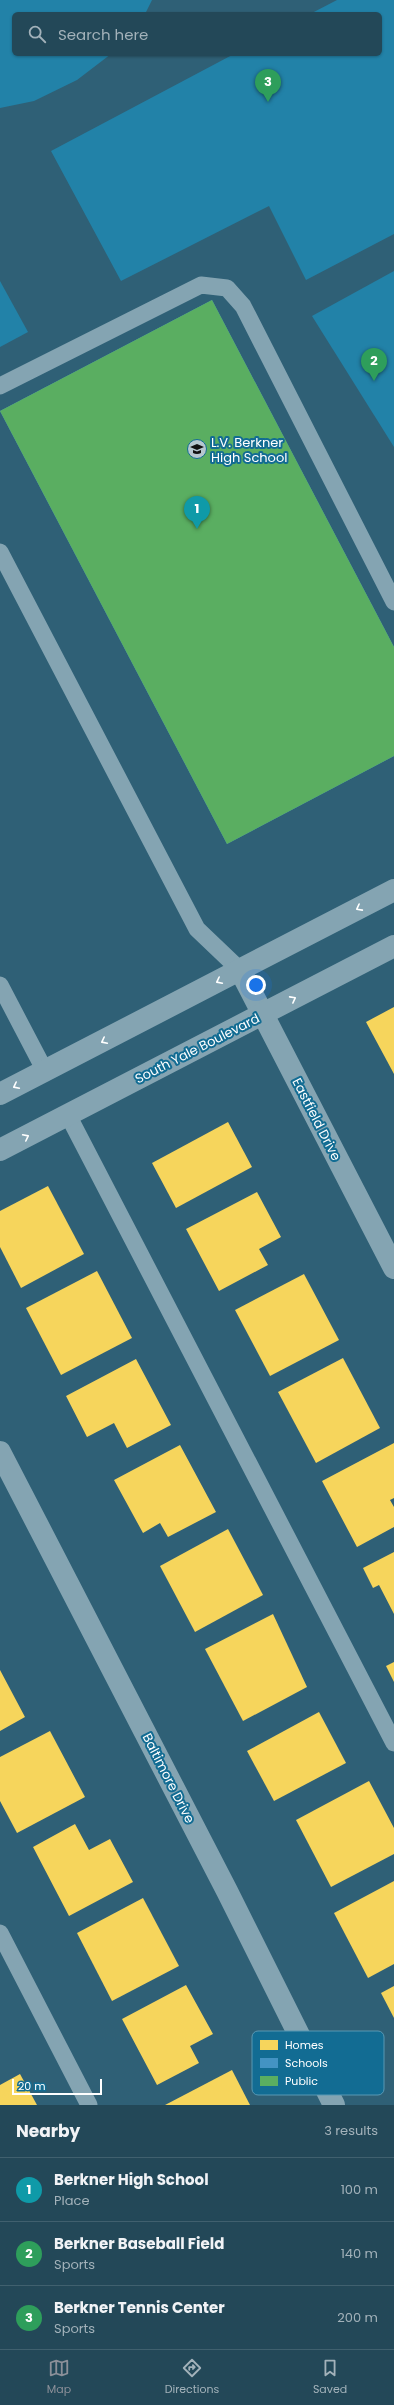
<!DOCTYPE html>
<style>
:root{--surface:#234858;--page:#2b4f5e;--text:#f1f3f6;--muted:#a3b2ba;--line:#40606e;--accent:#8c9099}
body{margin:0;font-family:Poppins,sans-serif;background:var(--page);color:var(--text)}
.scale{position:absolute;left:12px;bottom:10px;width:90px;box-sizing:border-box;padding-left:4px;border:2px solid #fff;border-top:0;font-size:11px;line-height:14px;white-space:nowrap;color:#fff;-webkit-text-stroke:3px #126c93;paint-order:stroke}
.you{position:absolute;left:256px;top:985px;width:14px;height:14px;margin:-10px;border:3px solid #fff;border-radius:50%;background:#1a73e8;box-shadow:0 0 0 6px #1a73e833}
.badge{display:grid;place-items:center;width:26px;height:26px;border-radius:50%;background:var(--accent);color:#fff;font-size:13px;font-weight:700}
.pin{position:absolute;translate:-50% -33px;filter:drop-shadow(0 1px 2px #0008)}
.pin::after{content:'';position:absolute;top:21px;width:14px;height:12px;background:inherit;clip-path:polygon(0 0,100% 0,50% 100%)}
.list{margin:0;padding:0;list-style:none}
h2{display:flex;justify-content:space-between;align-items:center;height:52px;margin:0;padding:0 16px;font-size:17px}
h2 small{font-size:13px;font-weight:400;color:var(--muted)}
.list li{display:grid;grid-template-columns:26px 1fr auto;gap:12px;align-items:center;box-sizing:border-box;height:64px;padding:0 16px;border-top:1px solid var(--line)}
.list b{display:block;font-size:15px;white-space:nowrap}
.list p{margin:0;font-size:13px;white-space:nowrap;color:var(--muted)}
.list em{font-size:13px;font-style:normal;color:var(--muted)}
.icon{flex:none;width:22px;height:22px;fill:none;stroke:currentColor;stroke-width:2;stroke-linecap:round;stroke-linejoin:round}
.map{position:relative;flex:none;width:394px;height:2105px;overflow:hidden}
.search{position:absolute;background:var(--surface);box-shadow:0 1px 3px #0004;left:12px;right:12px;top:12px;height:44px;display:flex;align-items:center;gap:10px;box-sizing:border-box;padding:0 14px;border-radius:6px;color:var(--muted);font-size:15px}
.sheet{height:244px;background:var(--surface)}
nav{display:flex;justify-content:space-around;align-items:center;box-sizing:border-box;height:56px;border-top:1px solid var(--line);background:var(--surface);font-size:11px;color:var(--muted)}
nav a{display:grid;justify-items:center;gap:2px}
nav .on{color:var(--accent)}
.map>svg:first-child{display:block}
</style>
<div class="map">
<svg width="394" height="2105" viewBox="0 0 394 2105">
<rect width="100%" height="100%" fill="#2f6076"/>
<g fill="#2282a8">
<polygon points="0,0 152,0 145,14 14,14 14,54 111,54 77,80 34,101 0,108"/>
<polygon points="337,0 394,0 394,234 306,280 269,206 121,281 51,151 234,54 380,54 380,14 310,14"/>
<polygon points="394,271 394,447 312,316"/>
<polygon points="0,281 28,332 0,347"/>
</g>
<g fill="#f6d55c">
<polygon points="394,1007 394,1074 366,1022"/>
<polygon points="228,1122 252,1167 176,1208 152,1163"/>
<polygon points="48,1186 84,1254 21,1288 0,1247 0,1211"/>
<polygon points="257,1192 281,1237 259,1249 268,1265 219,1291 186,1229"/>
<polygon points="97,1271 132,1338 61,1375 26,1308"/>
<polygon points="304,1274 339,1340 270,1376 235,1310"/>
<polygon points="343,1358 380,1428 316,1463 278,1392"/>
<polygon points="136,1359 171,1425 127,1448 114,1423 87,1437 66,1396"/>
<polygon points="394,1443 394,1498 390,1500 394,1507 394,1527 357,1547 322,1481"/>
<polygon points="180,1445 216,1512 168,1537 160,1523 143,1533 114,1480"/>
<polygon points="228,1529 263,1595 195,1632 160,1566"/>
<polygon points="394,1552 394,1614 379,1585 373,1588 363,1568"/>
<polygon points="273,1614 307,1687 243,1721 205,1649"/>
<polygon points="394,1662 394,1682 386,1666"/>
<polygon points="0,1670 25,1717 0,1731"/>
<polygon points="319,1712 346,1763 274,1801 247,1751"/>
<polygon points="50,1731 85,1797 17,1833 0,1801 0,1757"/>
<polygon points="369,1781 394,1828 394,1854 331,1887 296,1820"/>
<polygon points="75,1824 89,1850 110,1839 133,1882 69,1916 33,1847"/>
<polygon points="394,1881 394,1964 368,1978 334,1913"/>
<polygon points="143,1898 179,1966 112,2001 77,1933"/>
<polygon points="186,1985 213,2034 190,2046 199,2063 157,2085 122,2019"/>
<polygon points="394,1986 394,2018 381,1993"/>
<polygon points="232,2070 250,2105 165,2105"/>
<polygon points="20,2074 37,2105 0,2105 0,2085"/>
</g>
<polygon fill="#4393c3" points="212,300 394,647 394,756 227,844 0,411"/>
<polygon fill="#5aae61" points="212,300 394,647 394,756 227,844 0,411"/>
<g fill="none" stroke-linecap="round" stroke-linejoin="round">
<g stroke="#84a4b2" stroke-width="17">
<polyline points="0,386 201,285 227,288 243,306 394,602"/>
<polyline points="0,552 197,929 240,970"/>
<polyline points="0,985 45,1071"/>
<polyline points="68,1115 394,1743"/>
<polyline points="0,1933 89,2105"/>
</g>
<g stroke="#84a4b2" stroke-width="22">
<polyline points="240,970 394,1268"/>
<polyline points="0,1452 227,1891 334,2105"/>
</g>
<g stroke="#84a4b2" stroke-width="22">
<polyline points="0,1094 394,890"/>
<polyline points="0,1150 394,946"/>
</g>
</g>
<defs><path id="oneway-chevron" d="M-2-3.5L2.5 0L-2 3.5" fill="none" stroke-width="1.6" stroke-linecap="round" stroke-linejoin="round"/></defs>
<g stroke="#fff">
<use href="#oneway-chevron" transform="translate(359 908) rotate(152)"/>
<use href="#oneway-chevron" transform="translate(219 981) rotate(153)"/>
<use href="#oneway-chevron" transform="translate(293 999) rotate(-28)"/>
<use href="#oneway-chevron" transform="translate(104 1041) rotate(153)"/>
<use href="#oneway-chevron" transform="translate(16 1086) rotate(153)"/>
<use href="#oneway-chevron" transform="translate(26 1137) rotate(-27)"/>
</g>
<defs>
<g id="school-disc" transform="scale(1)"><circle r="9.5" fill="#b6c7cf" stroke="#126c93"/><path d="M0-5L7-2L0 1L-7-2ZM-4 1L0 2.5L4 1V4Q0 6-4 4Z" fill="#111"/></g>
</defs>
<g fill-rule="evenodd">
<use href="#school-disc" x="197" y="449"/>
</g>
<g text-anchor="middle" stroke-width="4" stroke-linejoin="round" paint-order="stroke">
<g font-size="13" fill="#fff" stroke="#126c93" text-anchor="start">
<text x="211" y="447">L.V. Berkner<tspan x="211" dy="15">High School</tspan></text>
</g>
<g font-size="13" fill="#fff" stroke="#126c93">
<text transform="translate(197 1048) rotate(-27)" y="5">South Yale Boulevard</text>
<text transform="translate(317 1119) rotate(63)" y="5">Eastfield Drive</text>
<text transform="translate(169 1778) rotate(63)" y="5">Baltimore Drive</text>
</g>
</g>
<rect x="252" y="2031" width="132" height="64" rx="6" fill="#126c93" stroke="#5998b3" stroke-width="1"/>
<rect x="260" y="2040" width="18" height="10" fill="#f6d55c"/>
<rect x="260" y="2058" width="18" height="10" fill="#4393c3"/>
<rect x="260" y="2076" width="18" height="10" fill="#5aae61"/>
<g font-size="11" fill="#fff">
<text x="285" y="2049">Homes</text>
<text x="285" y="2067">Schools</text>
<text x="285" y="2085">Public</text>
</g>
</svg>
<div class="scale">20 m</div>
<div class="you"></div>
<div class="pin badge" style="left:197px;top:529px;background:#0f9aa8">1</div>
<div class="pin badge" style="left:374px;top:381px;background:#2e9e5b">2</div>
<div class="pin badge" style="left:268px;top:102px;background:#2e9e5b">3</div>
<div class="search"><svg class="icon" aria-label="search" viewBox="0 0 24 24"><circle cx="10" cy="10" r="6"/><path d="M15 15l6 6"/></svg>Search here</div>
</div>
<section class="sheet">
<h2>Nearby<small>3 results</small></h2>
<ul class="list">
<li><span class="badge" style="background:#0f9aa8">1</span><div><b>Berkner High School</b><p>Place</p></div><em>100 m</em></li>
<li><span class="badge" style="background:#2e9e5b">2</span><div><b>Berkner Baseball Field</b><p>Sports</p></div><em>140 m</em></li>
<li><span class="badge" style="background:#2e9e5b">3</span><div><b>Berkner Tennis Center</b><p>Sports</p></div><em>200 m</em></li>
</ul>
</section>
<nav>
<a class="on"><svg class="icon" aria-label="map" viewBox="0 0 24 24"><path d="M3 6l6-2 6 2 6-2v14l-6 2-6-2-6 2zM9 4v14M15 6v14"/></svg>Map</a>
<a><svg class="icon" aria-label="directions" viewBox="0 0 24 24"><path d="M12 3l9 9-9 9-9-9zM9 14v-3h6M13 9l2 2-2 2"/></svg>Directions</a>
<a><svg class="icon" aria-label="saved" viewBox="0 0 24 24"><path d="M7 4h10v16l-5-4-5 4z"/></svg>Saved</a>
</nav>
